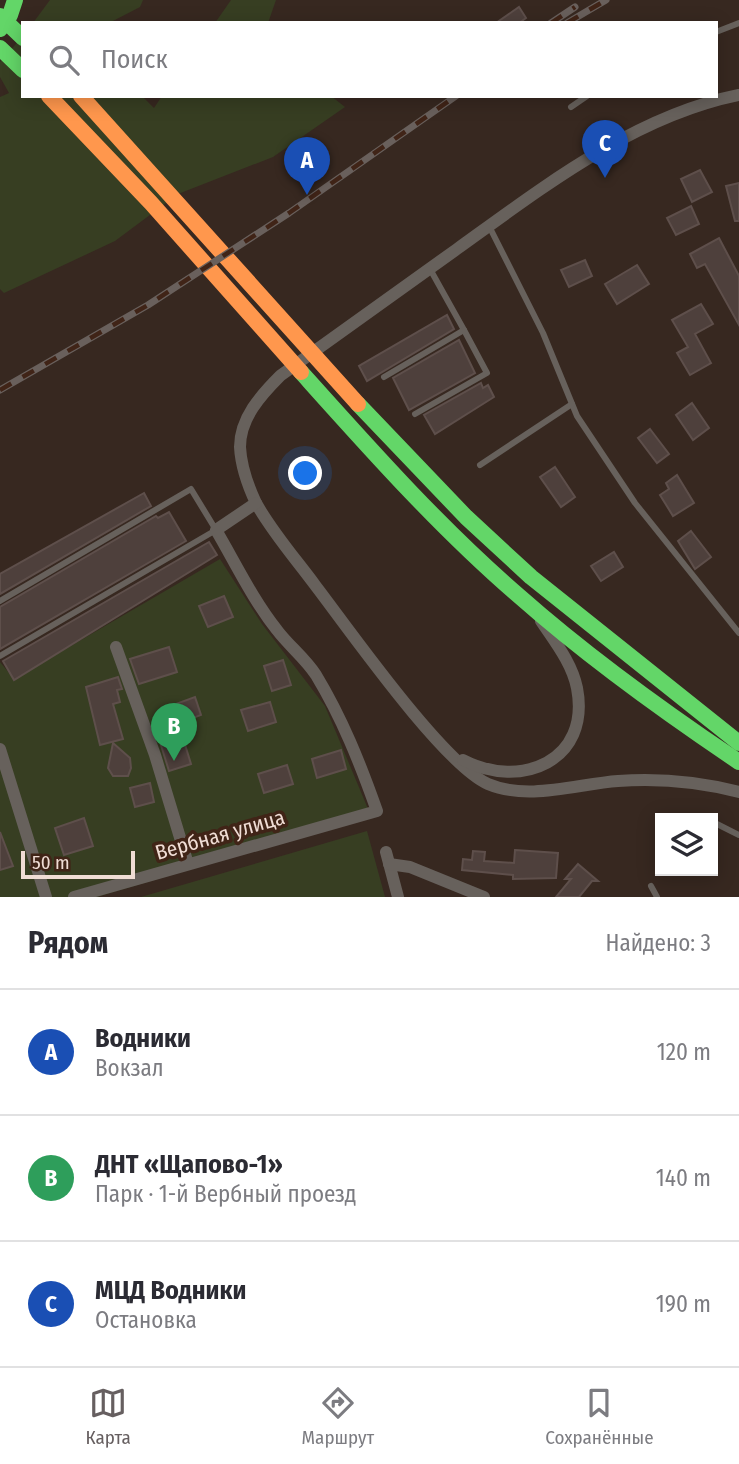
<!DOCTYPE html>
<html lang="ru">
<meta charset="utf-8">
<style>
:root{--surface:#fff;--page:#f7f7f7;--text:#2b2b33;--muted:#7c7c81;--line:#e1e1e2;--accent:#665f60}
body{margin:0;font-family:"Fira Sans Condensed",sans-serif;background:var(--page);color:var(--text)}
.controls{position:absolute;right:21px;bottom:21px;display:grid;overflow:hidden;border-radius:0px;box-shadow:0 4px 18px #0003}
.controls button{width:63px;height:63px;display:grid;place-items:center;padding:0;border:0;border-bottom:2px solid var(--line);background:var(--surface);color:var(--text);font:35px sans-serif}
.scale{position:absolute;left:21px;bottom:18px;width:114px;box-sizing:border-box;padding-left:7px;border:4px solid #f0ddd5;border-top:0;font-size:19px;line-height:24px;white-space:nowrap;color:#f0ddd5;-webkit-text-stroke:5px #402417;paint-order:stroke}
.you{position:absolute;left:306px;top:474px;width:24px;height:24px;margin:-18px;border:5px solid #fff;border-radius:50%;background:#1a73e8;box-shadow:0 0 0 10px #1a73e833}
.badge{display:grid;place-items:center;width:46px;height:46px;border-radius:50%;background:var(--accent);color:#fff;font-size:23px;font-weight:700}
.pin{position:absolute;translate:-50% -58px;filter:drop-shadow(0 2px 4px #0008)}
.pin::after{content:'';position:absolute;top:37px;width:24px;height:21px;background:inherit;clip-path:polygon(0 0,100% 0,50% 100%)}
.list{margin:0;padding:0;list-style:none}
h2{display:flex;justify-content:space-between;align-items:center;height:91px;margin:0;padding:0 28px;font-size:30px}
h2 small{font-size:23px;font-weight:400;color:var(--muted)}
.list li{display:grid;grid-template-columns:46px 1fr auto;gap:21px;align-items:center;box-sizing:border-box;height:126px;padding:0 28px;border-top:2px solid var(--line)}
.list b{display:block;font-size:26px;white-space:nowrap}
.list p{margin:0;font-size:23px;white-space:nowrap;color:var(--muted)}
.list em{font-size:23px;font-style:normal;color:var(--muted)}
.icon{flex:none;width:38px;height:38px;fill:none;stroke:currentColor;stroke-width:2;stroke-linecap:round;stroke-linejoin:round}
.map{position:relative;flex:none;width:739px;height:897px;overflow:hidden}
.search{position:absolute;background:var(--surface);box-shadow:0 4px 18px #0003;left:21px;right:21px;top:21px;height:77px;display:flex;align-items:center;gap:18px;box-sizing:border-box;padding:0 24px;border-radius:0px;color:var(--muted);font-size:26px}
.sheet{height:469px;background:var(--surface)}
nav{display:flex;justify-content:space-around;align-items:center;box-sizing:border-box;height:98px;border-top:2px solid var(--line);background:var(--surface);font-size:19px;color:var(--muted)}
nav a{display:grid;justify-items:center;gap:4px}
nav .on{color:var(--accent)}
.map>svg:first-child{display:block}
</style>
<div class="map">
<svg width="739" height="897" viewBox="0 0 739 897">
<rect width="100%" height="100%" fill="#372820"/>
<g fill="#373e22">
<polygon points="50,0 143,0 140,7 109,23 33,23"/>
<polygon points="231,0 276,0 268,23 215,23"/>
<polygon points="23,36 23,96 142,96 154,108 162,96 331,96 345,107 273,157 178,194 115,241 4,293 0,289 0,97 9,93 0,77 0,62"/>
<polygon points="220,559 262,624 325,706 371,816 97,897 0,897 0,662 14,679"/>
<polygon points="367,831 385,897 141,897"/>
</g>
<g fill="#4e403c" stroke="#5e4f4b" stroke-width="2">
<polygon points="519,7 526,18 519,23 496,23"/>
<polygon points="700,170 712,192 692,202 681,179"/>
<polygon points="739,183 739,221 735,221 726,186"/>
<polygon points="691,206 699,224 676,235 667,218"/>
<polygon points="719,238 739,276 739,325 705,264 697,268 690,254"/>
<polygon points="585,260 592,276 569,287 561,270"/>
<polygon points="637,265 649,284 617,304 605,284"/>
<polygon points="701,304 713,324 695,334 711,363 690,375 677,353 688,347 672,320"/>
<polygon points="447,315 454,329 367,381 359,366"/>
<polygon points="459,340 475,373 409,410 393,378"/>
<polygon points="481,383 483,388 488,385 494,397 435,434 424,415"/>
<polygon points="692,403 709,428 693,440 676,415"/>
<polygon points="650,429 669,454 657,463 638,438"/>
<polygon points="555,467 575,497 561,507 540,477"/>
<polygon points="677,475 694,503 673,516 660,495 669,489 666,483"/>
<polygon points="144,493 151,506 0,594 0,574"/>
<polygon points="169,512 186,541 0,649 0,607 156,516 158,518"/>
<polygon points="691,531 711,557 695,569 678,541"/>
<polygon points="209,542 217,555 14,680 3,661"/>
<polygon points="614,552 623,567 601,581 591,566"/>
<polygon points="224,596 233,617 208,627 199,606"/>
<polygon points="169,647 177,672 139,684 130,659"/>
<polygon points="283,660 291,685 272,691 264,666"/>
<polygon points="118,677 122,689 117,690 120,702 113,704 123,739 100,745 86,687"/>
<polygon points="195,697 201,715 179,723 173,705"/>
<polygon points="270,702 276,722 248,731 241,710"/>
<polygon points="182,735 191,764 169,771 160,742"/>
<polygon points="113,743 130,758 131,768 128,776 113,776 108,768"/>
<polygon points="341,750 346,769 317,778 312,759"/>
<polygon points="287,765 293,784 264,793 258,774"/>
<polygon points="150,783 154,802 135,807 130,788"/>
<polygon points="84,818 93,846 64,855 55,828"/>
<polygon points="0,832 13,866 0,870"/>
<polygon points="515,850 558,853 556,878 513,879 513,875 462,870 463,859 472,860 473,851 485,852 484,861 514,863"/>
<polygon points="578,864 598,881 592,881 579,897 556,897 571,879 565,879"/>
</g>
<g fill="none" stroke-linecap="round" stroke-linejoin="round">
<g stroke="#67615c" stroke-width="6">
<polyline points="716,32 739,23"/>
<polyline points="571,107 587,96"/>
<polyline points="489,226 543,333 577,416 635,503 739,633"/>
<polyline points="384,377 464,330 430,269"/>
<polyline points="415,414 487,373 464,330"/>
<polyline points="480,465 572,404"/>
<polyline points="0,601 191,489 216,530 0,656"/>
<polyline points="717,824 739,835"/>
<polyline points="651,886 657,897"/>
</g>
<g stroke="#67615c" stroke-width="12">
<path d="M 739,95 C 634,116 542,188 457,249 C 398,292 339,334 280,376 C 261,395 240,418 240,447 C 241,466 248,486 256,503 C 272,532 295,558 315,585 C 348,628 443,764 488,784 C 528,801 577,784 618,781 C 659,778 700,782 739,792"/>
<polyline points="116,647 155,755 188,864"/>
<polyline points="0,749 46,897"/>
<path d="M 463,760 C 521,790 591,761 577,688 C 572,663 555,642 541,621"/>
<polyline points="386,852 398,897"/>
<polyline points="389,864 410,867 484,897"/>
<path d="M 74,897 L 377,811 C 360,763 342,718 316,675 C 305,658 289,646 277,630 C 253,600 236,564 216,530 L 256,503"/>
</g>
<g stroke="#63d668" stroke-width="16">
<polyline points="0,16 23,38"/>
<polyline points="0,29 10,15 15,0"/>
<polyline points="0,48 23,70"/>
<path d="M 301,372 C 370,449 440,528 519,596 C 588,657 663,711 739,762"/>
<polyline points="358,404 466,517 531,577 739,743"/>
</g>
<g stroke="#ff974d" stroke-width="16">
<polyline points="49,96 151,203 301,372"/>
<polyline points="81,96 358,404"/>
</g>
<g stroke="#69605c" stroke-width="7">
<g id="rail">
<polyline points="551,23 575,7"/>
<polyline points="567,23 606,0"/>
<polyline points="0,390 148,305 289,213 456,96"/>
</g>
</g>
<use href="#rail" stroke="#402417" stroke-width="4.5" stroke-dasharray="13" stroke-linecap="butt"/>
</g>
<g text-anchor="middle" stroke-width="7" stroke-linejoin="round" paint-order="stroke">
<g font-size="21" fill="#f0ddd5" stroke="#402417">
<text transform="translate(220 835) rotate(-16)" y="7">Вербная улица</text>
</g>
</g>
</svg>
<div class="controls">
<button><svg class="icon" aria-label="layers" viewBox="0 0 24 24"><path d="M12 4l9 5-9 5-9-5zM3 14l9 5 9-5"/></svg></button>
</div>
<div class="scale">50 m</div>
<div class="you"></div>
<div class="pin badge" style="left:307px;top:195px;background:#1a4fb4">A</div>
<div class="pin badge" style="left:174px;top:761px;background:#2e9e5b">B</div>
<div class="pin badge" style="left:605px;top:178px;background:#1a4fb4">C</div>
<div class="search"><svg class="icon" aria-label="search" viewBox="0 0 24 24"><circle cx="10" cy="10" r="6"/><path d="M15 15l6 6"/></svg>Поиск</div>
</div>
<section class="sheet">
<h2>Рядом<small>Найдено: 3</small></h2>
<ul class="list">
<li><span class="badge" style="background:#1a4fb4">A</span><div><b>Водники</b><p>Вокзал</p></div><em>120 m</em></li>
<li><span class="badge" style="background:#2e9e5b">B</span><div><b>ДНТ «Щапово-1»</b><p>Парк · 1-й Вербный проезд</p></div><em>140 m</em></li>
<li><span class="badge" style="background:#1a4fb4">C</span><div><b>МЦД Водники</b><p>Остановка</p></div><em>190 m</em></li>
</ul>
</section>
<nav>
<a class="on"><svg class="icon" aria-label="map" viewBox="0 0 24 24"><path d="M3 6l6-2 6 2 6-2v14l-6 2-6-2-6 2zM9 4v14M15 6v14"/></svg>Карта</a>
<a><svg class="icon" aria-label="directions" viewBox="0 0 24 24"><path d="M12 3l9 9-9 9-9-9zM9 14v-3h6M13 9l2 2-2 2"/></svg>Маршрут</a>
<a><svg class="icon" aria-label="saved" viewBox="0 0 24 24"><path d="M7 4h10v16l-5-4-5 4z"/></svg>Сохранённые</a>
</nav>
